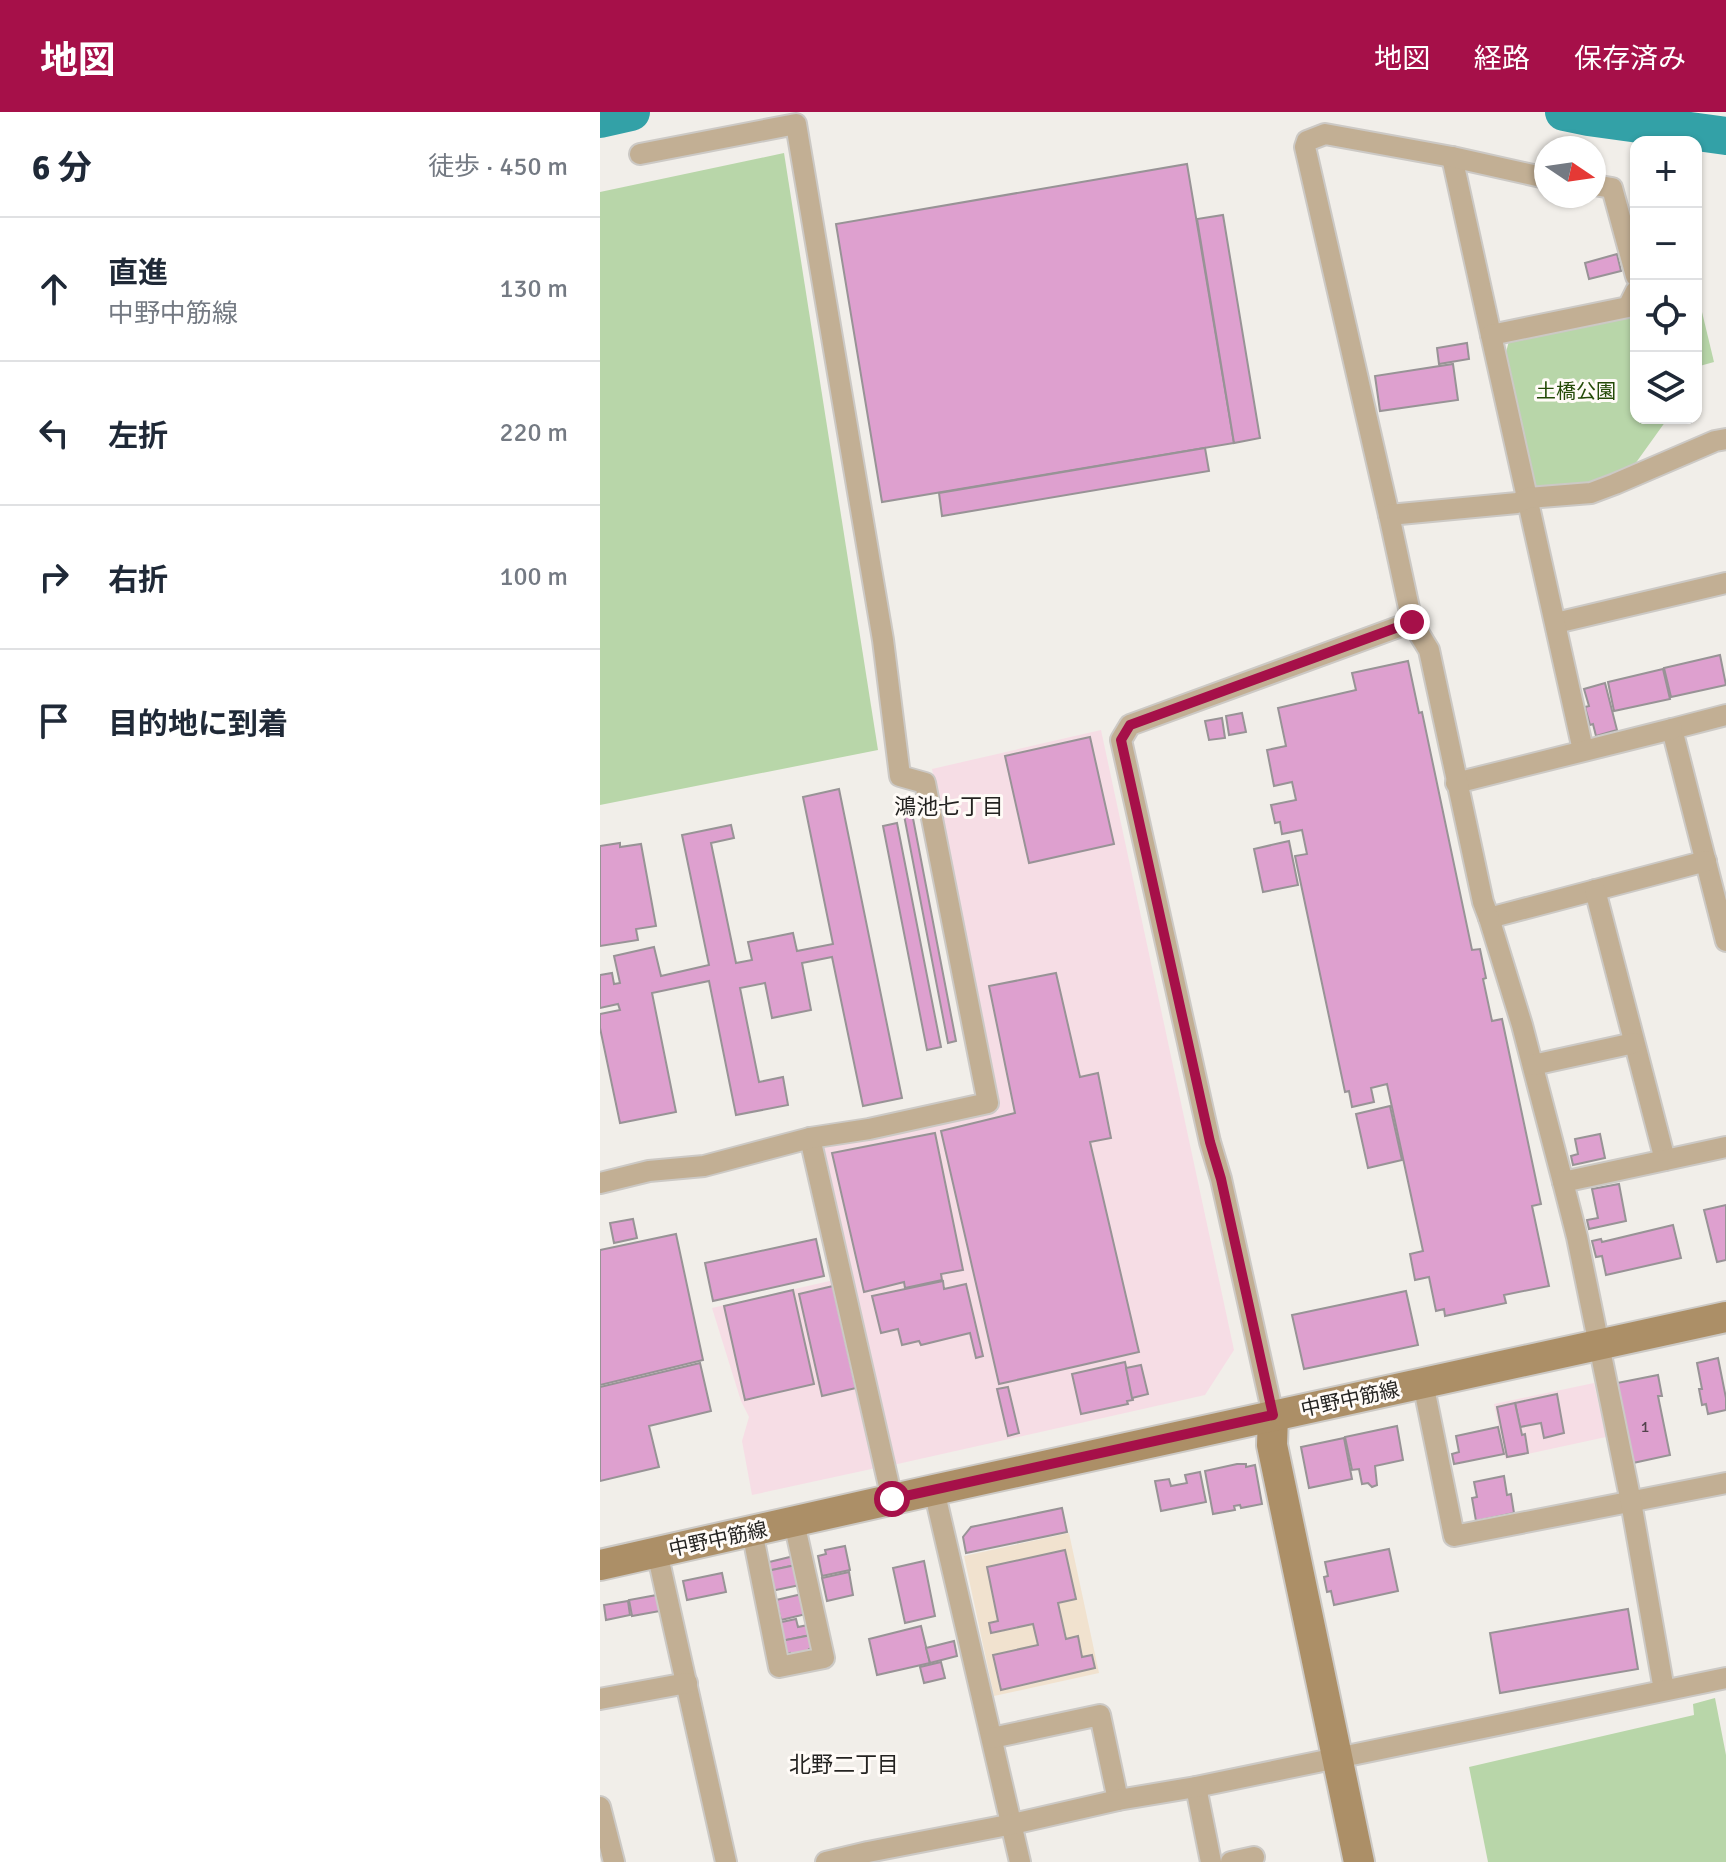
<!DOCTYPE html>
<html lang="ja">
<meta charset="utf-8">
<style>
:root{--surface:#fff;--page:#f2f2f3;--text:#1f2937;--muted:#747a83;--line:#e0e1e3;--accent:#a61049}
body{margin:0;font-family:Signika,"Noto Sans JP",sans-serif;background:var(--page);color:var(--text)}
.controls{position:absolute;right:24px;top:24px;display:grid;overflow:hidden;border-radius:16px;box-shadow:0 2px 6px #0004}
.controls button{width:72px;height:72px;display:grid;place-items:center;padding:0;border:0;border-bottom:2px solid var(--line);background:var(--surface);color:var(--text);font:40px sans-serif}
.compass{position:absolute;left:934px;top:24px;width:72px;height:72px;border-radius:50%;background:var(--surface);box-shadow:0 2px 6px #0004;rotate:103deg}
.stop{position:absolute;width:24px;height:24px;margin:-18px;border:6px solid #a61049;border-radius:50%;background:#fff}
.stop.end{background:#a61049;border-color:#fff;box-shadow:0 2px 8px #0008}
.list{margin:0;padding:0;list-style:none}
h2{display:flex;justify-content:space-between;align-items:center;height:104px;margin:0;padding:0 32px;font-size:34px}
h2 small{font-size:26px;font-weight:400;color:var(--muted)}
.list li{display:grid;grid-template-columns:52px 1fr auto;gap:24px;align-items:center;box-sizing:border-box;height:144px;padding:0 32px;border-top:2px solid var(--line)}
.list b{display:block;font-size:30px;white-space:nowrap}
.list p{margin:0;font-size:26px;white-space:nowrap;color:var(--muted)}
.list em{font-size:26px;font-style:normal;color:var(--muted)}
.icon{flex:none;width:44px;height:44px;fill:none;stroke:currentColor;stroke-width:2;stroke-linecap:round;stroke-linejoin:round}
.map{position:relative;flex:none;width:1126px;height:1750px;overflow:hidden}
header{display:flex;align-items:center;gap:48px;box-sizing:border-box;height:112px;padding:0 40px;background:var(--accent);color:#fff}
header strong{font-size:38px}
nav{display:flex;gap:44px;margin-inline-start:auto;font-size:28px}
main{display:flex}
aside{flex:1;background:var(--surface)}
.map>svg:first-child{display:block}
</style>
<header>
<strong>地図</strong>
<nav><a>地図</a><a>経路</a><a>保存済み</a></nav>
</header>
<main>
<aside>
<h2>6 分<small>徒歩 · 450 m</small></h2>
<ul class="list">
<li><svg class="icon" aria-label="ahead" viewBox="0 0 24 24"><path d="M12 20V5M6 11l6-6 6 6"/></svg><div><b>直進</b><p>中野中筋線</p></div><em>130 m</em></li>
<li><svg class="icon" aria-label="left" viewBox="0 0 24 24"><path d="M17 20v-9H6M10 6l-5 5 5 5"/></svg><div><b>左折</b></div><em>220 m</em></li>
<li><svg class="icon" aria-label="right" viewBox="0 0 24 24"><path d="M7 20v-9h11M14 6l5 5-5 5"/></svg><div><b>右折</b></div><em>100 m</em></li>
<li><svg class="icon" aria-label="arrive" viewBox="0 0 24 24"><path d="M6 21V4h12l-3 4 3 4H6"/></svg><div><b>目的地に到着</b></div></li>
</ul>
</aside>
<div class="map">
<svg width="1126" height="1750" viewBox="0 0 1126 1750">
<rect width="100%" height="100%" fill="#f1eee9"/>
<g fill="#f6dde5">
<polygon points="501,618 634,1238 605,1283 293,1353 217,1030 264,1026 398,999 332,657"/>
<polygon points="234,1168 276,1356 152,1383 142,1329 149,1305 141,1289 112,1196"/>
<polygon points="994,1271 1006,1325 905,1347 894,1292"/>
</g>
<polygon fill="#f1e2cf" points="469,1421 499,1561 394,1584 364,1444"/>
<g fill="#b8d6a9">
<polygon points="184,41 278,638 0,693 0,80"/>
<polygon points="1096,175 1114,250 1096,255"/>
<polygon points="1036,201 1036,306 1068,306 1030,359 995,375 941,379 932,373 906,240 909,229"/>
<polygon points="1115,1586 1126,1643 1126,1750 888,1750 869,1655 1094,1603 1093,1592"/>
</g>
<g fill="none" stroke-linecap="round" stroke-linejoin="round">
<g stroke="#33a1a7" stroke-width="38">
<polyline points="964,0 988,5 1126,24"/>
<polyline points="0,7 31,0"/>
</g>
</g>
<g fill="#dea0cf" stroke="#989396" stroke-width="2">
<polygon points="587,52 634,331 282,390 236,112"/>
<polygon points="623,103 660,326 634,331 597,107"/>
<polygon points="1017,142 1021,159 989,167 985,151"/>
<polygon points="867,231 869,247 839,252 837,236"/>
<polygon points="853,252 858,288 780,299 775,264"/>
<polygon points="605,336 609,359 342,404 339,381"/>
<polygon points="1120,543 1126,573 1071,585 1064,556"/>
<polygon points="808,549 819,601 822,600 872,838 880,837 886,866 883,867 892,909 902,907 941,1092 932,1094 949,1174 904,1183 906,1191 845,1204 844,1197 836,1199 829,1165 815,1168 810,1142 823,1139 787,972 771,976 774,990 752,995 749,979 745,980 695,744 707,742 702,718 682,722 680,710 675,711 671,693 696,688 692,670 674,674 667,638 686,634 678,596 756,578 752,561"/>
<polygon points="1063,557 1070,587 1014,599 1008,570"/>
<polygon points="1005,571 1017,618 996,624 993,612 990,613 985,595 989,594 984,577"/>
<polygon points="642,601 646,620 629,623 626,604"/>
<polygon points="622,606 625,626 609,628 605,609"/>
<polygon points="490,625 514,732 429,751 405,644"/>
<polygon points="239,677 302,986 263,994 232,845 202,851 211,898 172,906 165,871 140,876 159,970 183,965 188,993 136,1003 109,869 52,881 76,1000 20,1011 0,916 0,902 20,898 18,892 0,896 0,863 12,861 14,872 20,871 14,844 54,835 61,864 109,853 82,723 131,713 134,726 111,731 136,851 152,848 148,830 193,821 197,839 233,832 203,685"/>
<polygon points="311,696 356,929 348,931 303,698"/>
<polygon points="297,711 341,935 327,938 283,714"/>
<polygon points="689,729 698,773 663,780 654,737"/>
<polygon points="20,731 20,735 41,732 56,814 36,817 38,828 0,834 0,734"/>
<polygon points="456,861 480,965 498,961 511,1026 490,1030 539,1240 399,1272 341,1019 415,1001 389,874"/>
<polygon points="790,994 802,1048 768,1056 756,1002"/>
<polygon points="335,1021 363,1158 341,1162 342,1168 305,1176 304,1170 264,1180 232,1041"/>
<polygon points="1000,1022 1005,1046 973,1053 971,1044 978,1042 975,1027"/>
<polygon points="1019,1072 1026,1109 989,1117 987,1108 998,1106 992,1077"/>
<polygon points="1126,1093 1126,1148 1117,1150 1104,1098"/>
<polygon points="33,1107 37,1126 14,1131 10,1111"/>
<polygon points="1073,1113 1081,1146 1006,1163 1002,1144 996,1145 992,1129 1001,1127 1002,1130"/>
<polygon points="76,1122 103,1248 0,1273 0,1138"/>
<polygon points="216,1127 224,1164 113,1189 105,1151"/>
<polygon points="343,1169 344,1177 366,1172 383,1244 376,1246 370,1221 321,1233 319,1229 302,1233 298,1217 281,1221 272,1184"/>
<polygon points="233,1174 256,1276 222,1284 199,1182"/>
<polygon points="193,1178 214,1272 145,1288 124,1194"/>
<polygon points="806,1179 818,1233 704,1257 692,1203"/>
<polygon points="1118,1246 1126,1286 1126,1298 1108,1302 1106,1292 1102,1293 1099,1277 1102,1277 1097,1251"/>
<polygon points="525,1250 533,1288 527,1289 528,1292 481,1302 472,1262"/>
<polygon points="100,1251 111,1299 49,1314 59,1355 0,1369 0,1275"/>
<polygon points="541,1253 548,1282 532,1286 526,1256"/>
<polygon points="1058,1263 1062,1284 1058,1284 1070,1343 1033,1351 1017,1271"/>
<polygon points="408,1275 419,1321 408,1324 397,1277"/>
<polygon points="957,1282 964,1321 944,1326 941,1311 920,1315 915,1291"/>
<polygon points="915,1291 922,1323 925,1322 928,1341 907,1345 897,1295"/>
<polygon points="797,1314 803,1348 775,1354 777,1373 772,1375 768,1371 762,1372 759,1357 752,1358 745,1325"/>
<polygon points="898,1315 904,1342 854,1352 852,1342 859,1340 856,1324"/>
<polygon points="744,1326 752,1367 709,1376 701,1335"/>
<polygon points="637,1352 646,1352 646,1355 655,1353 662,1392 641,1396 640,1393 634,1394 635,1398 613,1402 605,1359"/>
<polygon points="600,1360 606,1390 561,1399 555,1369 569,1367 571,1374 587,1371 585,1363"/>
<polygon points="904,1364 907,1383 911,1382 914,1401 876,1409 872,1386 877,1385 874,1370"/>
<polygon points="462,1396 467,1420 366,1441 363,1425 371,1415"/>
<polygon points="245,1434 250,1458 222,1464 218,1444 226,1442 225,1438"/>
<polygon points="789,1437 798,1479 734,1493 731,1479 727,1480 724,1465 728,1464 725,1450"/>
<polygon points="465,1438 476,1487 458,1491 466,1527 478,1524 482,1545 492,1543 495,1556 401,1578 393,1543 438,1533 433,1512 391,1521 389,1511 398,1509 387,1455"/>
<polygon points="194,1444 196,1453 167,1459 165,1451"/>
<polygon points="324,1449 335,1504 305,1511 293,1456"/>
<polygon points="196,1453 200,1473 171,1479 167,1459"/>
<polygon points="249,1460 253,1483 227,1489 222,1466"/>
<polygon points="122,1461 126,1480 87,1488 83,1469"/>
<polygon points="202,1482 206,1502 181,1508 176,1488"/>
<polygon points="57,1483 60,1499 32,1504 29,1488"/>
<polygon points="28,1489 30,1503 6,1508 4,1493"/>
<polygon points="1028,1497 1038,1557 900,1581 890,1521"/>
<polygon points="196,1507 198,1515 208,1513 211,1523 181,1529 177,1511"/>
<polygon points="321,1514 330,1551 277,1563 269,1527"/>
<polygon points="211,1523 213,1536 209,1537 210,1542 191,1546 190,1541 184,1543 181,1529"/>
<polygon points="354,1529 357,1544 330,1551 326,1536"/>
<polygon points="341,1550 345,1566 324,1571 320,1555"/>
</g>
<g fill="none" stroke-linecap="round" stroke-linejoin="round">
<g stroke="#ccc9c5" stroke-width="24">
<g id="street">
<polyline points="852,45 891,223"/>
<polyline points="994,73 1012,76 1036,164"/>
<polyline points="789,403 705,35 707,29 725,22 852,45 946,66"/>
<polyline points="956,511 1126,471"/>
<polyline points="1126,603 1072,617 1126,829"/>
<polyline points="983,638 891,223 1028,195 1036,179"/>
<polyline points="856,671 1072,617"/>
<polyline points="1106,749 889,806 883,790 829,538 812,510 789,403 917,391 928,386 991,381 1015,372 1115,329 1126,327"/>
<polyline points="995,778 1065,1048"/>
<polyline points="889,806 922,913 963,1070"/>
<polyline points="933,953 1034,931"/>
<polyline points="210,1026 292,1387"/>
<polyline points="0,1071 49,1059 104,1054 210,1026 269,1017 388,991 325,671 300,664 283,528 196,12 40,42"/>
<polyline points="823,1271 854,1424 1126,1371"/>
<polyline points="673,1303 621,1067 610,1030 521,628 530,613 812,510"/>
<polyline points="334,1378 420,1750"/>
<polyline points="152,1419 179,1555 224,1546 194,1410"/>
<polyline points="57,1440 126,1750"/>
<polyline points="1064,1578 1031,1390 977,1125 963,1070 1126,1035"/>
<polyline points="0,1587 87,1571"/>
<polyline points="392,1626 500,1603 518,1688"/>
<polyline points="596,1675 611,1750"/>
<polyline points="0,1695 14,1750"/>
<polyline points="226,1750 268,1740 413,1712 518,1688 596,1675 1126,1566"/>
<polyline points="631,1750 654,1745"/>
</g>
</g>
<g stroke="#ccc9c5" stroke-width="34">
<g id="secondary">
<polyline points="673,1303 672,1333 759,1750"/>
<polyline points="0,1453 334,1378 1126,1205"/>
</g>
</g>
<use href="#street" stroke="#c2af94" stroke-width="20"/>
<use href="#secondary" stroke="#ac8f67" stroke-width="30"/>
</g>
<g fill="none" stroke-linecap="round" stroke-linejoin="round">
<polyline stroke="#a61049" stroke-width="10" points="292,1387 673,1303 621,1067 610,1030 521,628 530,613 812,510"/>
</g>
<g text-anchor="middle" stroke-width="6" stroke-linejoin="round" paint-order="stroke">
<g font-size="16" fill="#52424c">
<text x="1045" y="1320">1</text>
</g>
<g font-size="20" fill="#244a07" stroke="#fffbf7">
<text x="976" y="286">土橋公園</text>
</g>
<g font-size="20" fill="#242321" stroke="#fffbf7">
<text transform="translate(750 1287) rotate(-12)" y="7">中野中筋線</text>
<text transform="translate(118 1427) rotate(-12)" y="7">中野中筋線</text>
</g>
<g font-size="22" fill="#242321" stroke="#fffbf7">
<text x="349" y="702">鴻池七丁目</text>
<text x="244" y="1660">北野二丁目</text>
</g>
</g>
</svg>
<div class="controls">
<button>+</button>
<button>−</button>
<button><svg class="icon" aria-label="locate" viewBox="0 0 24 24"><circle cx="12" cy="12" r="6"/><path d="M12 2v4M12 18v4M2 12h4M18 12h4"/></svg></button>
<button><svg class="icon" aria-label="layers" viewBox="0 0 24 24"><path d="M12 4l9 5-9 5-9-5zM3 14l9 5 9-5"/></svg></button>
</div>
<svg class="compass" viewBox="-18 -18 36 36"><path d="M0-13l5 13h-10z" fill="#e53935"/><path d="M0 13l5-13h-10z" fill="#747a83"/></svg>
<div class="stop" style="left:292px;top:1387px"></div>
<div class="stop end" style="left:812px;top:510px"></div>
</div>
</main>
